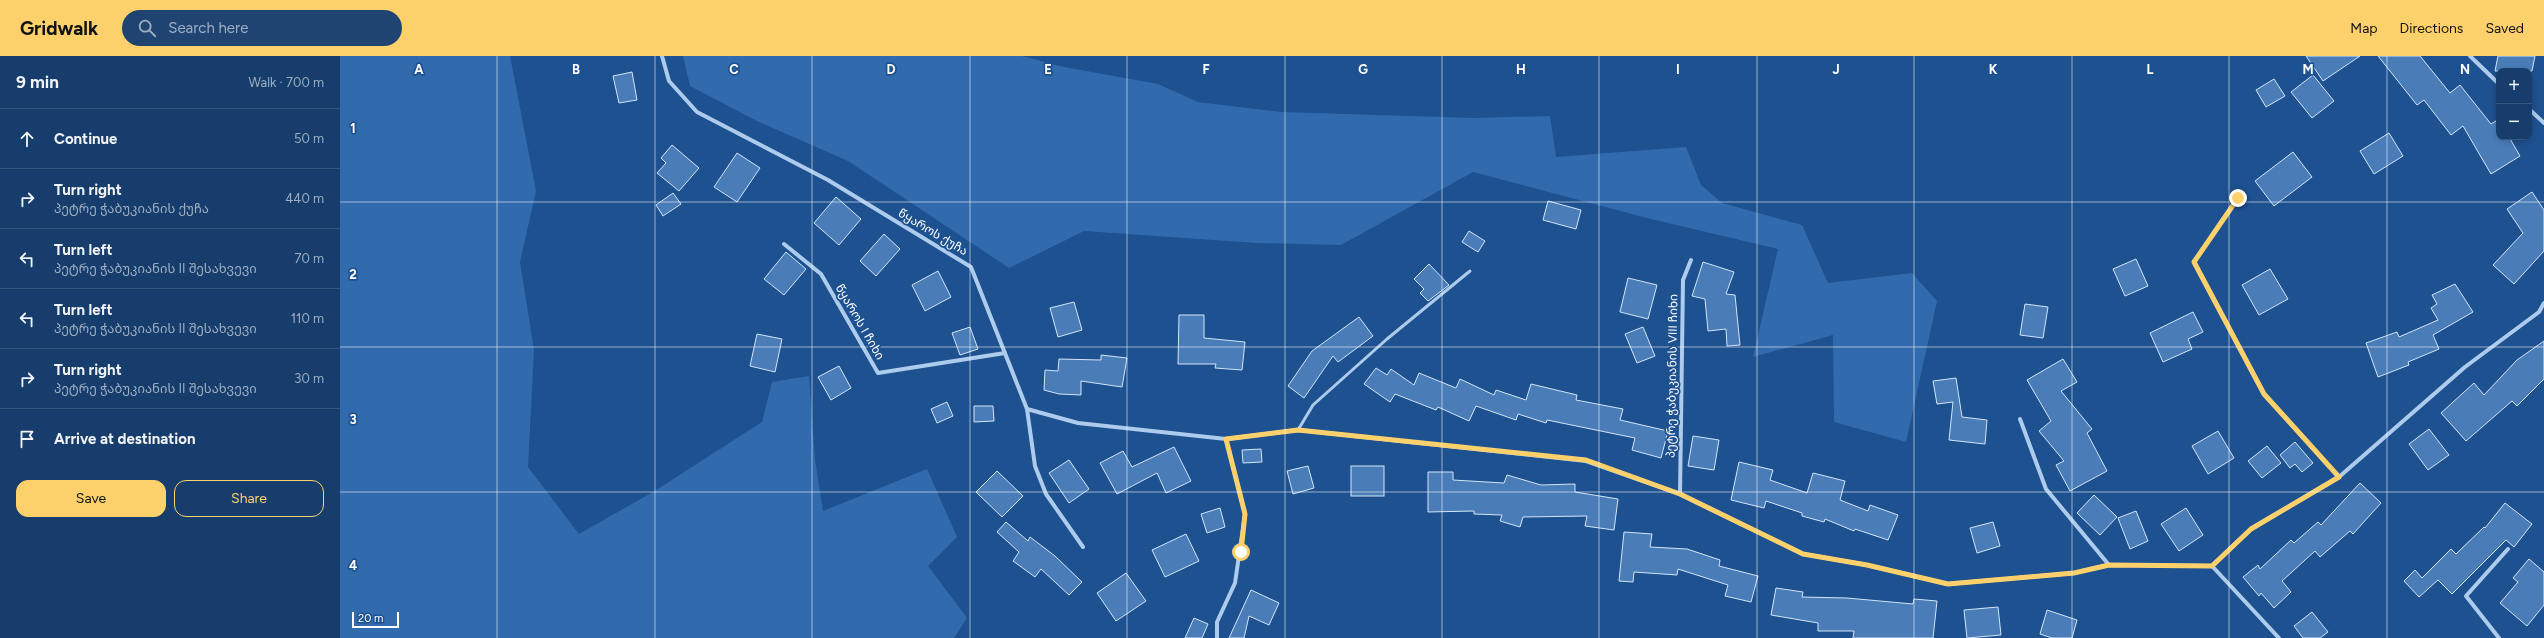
<!DOCTYPE html>
<meta charset="utf-8">
<style>
:root{--surface:#163d6c;--page:#1f4472;--text:#f1f3f6;--muted:#9eaec2;--line:#35567f;--accent:#fcd16c}
body{margin:0;font-family:Figtree,"Noto Sans Georgian",sans-serif;background:var(--page);color:var(--text)}
.controls{position:absolute;right:12px;top:12px;display:grid;overflow:hidden;border-radius:8px;box-shadow:0 2px 6px #0003}
.controls button{width:36px;height:36px;display:grid;place-items:center;padding:0;border:0;border-bottom:1px solid var(--line);background:var(--surface);color:var(--text);font:20px sans-serif}
.scale{position:absolute;left:12px;bottom:10px;width:47px;box-sizing:border-box;padding-left:4px;border:2px solid #fff;border-top:0;font-size:11px;line-height:14px;white-space:nowrap;color:#fff;-webkit-text-stroke:3px #1e5190;paint-order:stroke}
.stop{position:absolute;width:12px;height:12px;margin:-9px;border:3px solid #fcd16c;border-radius:50%;background:#fff}
.stop.end{background:#fcd16c;border-color:#fff;box-shadow:0 1px 4px #0008}
.list{margin:0;padding:0;list-style:none}
h2{display:flex;justify-content:space-between;align-items:center;height:52px;margin:0;padding:0 16px;font-size:17px}
h2 small{font-size:13px;font-weight:400;color:var(--muted)}
.list li{display:grid;grid-template-columns:26px 1fr auto;gap:12px;align-items:center;box-sizing:border-box;height:60px;padding:0 16px;border-top:1px solid var(--line)}
.list b{display:block;font-size:15px;white-space:nowrap}
.list p{margin:0;font-size:13px;white-space:nowrap;color:var(--muted)}
.list em{font-size:13px;font-style:normal;color:var(--muted)}
.actions{display:flex;gap:8px;padding:12px 16px}
.actions a{flex:1;padding:9px 0;border:1px solid var(--accent);border-radius:12px;text-align:center;font-size:14px;color:var(--accent)}
.actions .main{background:var(--accent);color:#111}
.icon{flex:none;width:22px;height:22px;fill:none;stroke:currentColor;stroke-width:2;stroke-linecap:round;stroke-linejoin:round}
.map{position:relative;flex:none;width:2204px;height:582px;overflow:hidden}
header{display:flex;align-items:center;gap:24px;box-sizing:border-box;height:56px;padding:0 20px;background:var(--accent);color:#111}
header strong{font-size:19px}
nav{display:flex;gap:22px;margin-inline-start:auto;font-size:14px}
.search{width:280px;height:36px;background:var(--page);display:flex;align-items:center;gap:10px;box-sizing:border-box;padding:0 14px;border-radius:22px;color:var(--muted);font-size:15px}
main{display:flex}
aside{flex:1;background:var(--surface)}
.map>svg:first-child{display:block}
</style>
<header>
<strong>Gridwalk</strong>
<div class="search"><svg class="icon" aria-label="search" viewBox="0 0 24 24"><circle cx="10" cy="10" r="6"/><path d="M15 15l6 6"/></svg>Search here</div>
<nav><a>Map</a><a>Directions</a><a>Saved</a></nav>
</header>
<main>
<aside>
<h2>9 min<small>Walk · 700 m</small></h2>
<ul class="list">
<li><svg class="icon" aria-label="ahead" viewBox="0 0 24 24"><path d="M12 20V5M6 11l6-6 6 6"/></svg><div><b>Continue</b></div><em>50 m</em></li>
<li><svg class="icon" aria-label="right" viewBox="0 0 24 24"><path d="M7 20v-9h11M14 6l5 5-5 5"/></svg><div><b>Turn right</b><p>პეტრე ჭაბუკიანის ქუჩა</p></div><em>440 m</em></li>
<li><svg class="icon" aria-label="left" viewBox="0 0 24 24"><path d="M17 20v-9H6M10 6l-5 5 5 5"/></svg><div><b>Turn left</b><p>პეტრე ჭაბუკიანის II შესახვევი</p></div><em>70 m</em></li>
<li><svg class="icon" aria-label="left" viewBox="0 0 24 24"><path d="M17 20v-9H6M10 6l-5 5 5 5"/></svg><div><b>Turn left</b><p>პეტრე ჭაბუკიანის II შესახვევი</p></div><em>110 m</em></li>
<li><svg class="icon" aria-label="right" viewBox="0 0 24 24"><path d="M7 20v-9h11M14 6l5 5-5 5"/></svg><div><b>Turn right</b><p>პეტრე ჭაბუკიანის II შესახვევი</p></div><em>30 m</em></li>
<li><svg class="icon" aria-label="arrive" viewBox="0 0 24 24"><path d="M6 21V4h12l-3 4 3 4H6"/></svg><div><b>Arrive at destination</b></div></li>
</ul>
<div class="actions"><a class="main">Save</a><a>Share</a></div>
</aside>
<div class="map">
<svg width="2204" height="582" viewBox="0 0 2204 582">
<rect width="100%" height="100%" fill="#1e5190"/>
<g fill="#316bad">
<polygon points="0,0 170,0 196,135 180,206 194,294 188,411 239,478 313,436 422,366 432,326 469,320 475,404 483,455 587,413 617,481 588,510 627,562 614,582 0,582"/>
<polygon points="343,0 682,0 724,11 818,28 858,46 941,56 1133,62 1210,60 1216,101 1346,91 1361,129 1382,147 1462,169 1488,227 1572,217 1597,245 1566,386 1494,366 1493,279 1413,301 1438,193 1307,162 1133,116 1001,189 917,187 744,175 669,212 508,105 417,65 350,30"/>
</g>
<g fill="#4a7db8" stroke="#d3e5fa">
<polygon points="1966,0 2020,0 1983,25"/>
<polygon points="2038,0 2080,0 2110,37 2120,29 2151,68 2159,63 2159,81 2169,81 2180,100 2151,118 2123,70 2111,79 2084,44 2077,49"/>
<polygon points="2158,0 2195,0 2192,15 2155,15"/>
<polygon points="292,16 297,44 279,47 273,20"/>
<polygon points="1973,19 1994,45 1972,62 1951,36"/>
<polygon points="1934,23 1945,40 1926,51 1916,34"/>
<polygon points="2049,77 2063,100 2034,118 2020,95"/>
<polygon points="332,89 359,112 339,135 317,117 326,107 321,102"/>
<polygon points="1953,96 1972,121 1934,150 1915,125"/>
<polygon points="397,97 420,112 397,146 374,131"/>
<polygon points="2192,136 2204,154 2204,195 2174,228 2153,209 2183,177 2167,153"/>
<polygon points="333,137 341,148 323,160 316,149"/>
<polygon points="496,141 521,163 499,189 474,167"/>
<polygon points="1208,145 1241,154 1236,173 1203,164"/>
<polygon points="1129,175 1145,185 1138,196 1122,186"/>
<polygon points="544,178 560,193 536,220 520,205"/>
<polygon points="446,196 466,213 444,239 424,223"/>
<polygon points="1796,203 1808,230 1785,240 1773,213"/>
<polygon points="1363,206 1394,216 1386,238 1395,239 1400,289 1387,290 1386,273 1368,275 1365,243 1352,240"/>
<polygon points="1089,208 1109,229 1088,245 1080,237 1084,233 1074,223"/>
<polygon points="1930,213 1948,243 1919,259 1902,229"/>
<polygon points="598,215 611,241 585,255 572,229"/>
<polygon points="1288,222 1317,229 1308,263 1280,256"/>
<polygon points="2115,228 2133,256 2093,279 2099,293 2068,306 2069,309 2038,321 2026,287 2057,276 2059,281 2098,264 2091,252 2097,248 2092,239"/>
<polygon points="734,246 742,274 718,281 710,252"/>
<polygon points="1685,248 1708,251 1703,282 1680,279"/>
<polygon points="1853,256 1863,276 1848,283 1852,293 1823,306 1810,277"/>
<polygon points="839,259 864,259 864,282 905,286 902,314 875,312 876,308 838,308"/>
<polygon points="1019,261 1033,280 998,306 993,300 964,342 948,330 972,295"/>
<polygon points="630,271 638,293 620,299 612,277"/>
<polygon points="1303,271 1315,300 1297,307 1285,278"/>
<polygon points="417,278 442,283 435,316 410,310"/>
<polygon points="2204,285 2204,323 2177,350 2172,345 2126,385 2101,357 2134,327 2144,339 2177,304"/>
<polygon points="761,299 787,302 782,331 741,325 741,339 719,338 704,334 705,314 718,315 719,303 761,304"/>
<polygon points="1723,303 1737,326 1721,335 1752,373 1747,377 1767,415 1730,435 1716,409 1724,405 1699,375 1711,365 1687,324"/>
<polygon points="499,310 511,332 491,344 478,321"/>
<polygon points="1036,312 1047,319 1051,313 1074,329 1079,317 1116,332 1120,323 1154,339 1156,334 1186,344 1191,328 1237,339 1236,344 1283,353 1280,364 1328,375 1321,402 1292,394 1295,382 1207,364 1206,367 1178,358 1176,364 1136,350 1129,365 1098,351 1096,354 1055,338 1050,346 1024,328"/>
<polygon points="1616,322 1622,361 1647,364 1645,388 1609,384 1613,346 1597,348 1593,325"/>
<polygon points="607,346 613,360 597,367 591,353"/>
<polygon points="634,350 653,350 654,365 634,366"/>
<polygon points="2089,373 2109,399 2088,414 2069,388"/>
<polygon points="1878,375 1894,402 1868,418 1852,390"/>
<polygon points="1353,380 1379,384 1374,414 1348,410"/>
<polygon points="1955,386 1973,407 1962,416 1955,408 1950,412 1940,399"/>
<polygon points="1927,390 1941,407 1922,422 1908,405"/>
<polygon points="834,391 851,425 826,437 817,417 777,438 760,407 783,395 792,411"/>
<polygon points="921,393 922,406 903,407 902,394"/>
<polygon points="729,404 749,433 729,447 709,417"/>
<polygon points="1399,406 1433,414 1430,424 1467,437 1473,417 1505,425 1500,444 1528,455 1530,449 1558,459 1548,484 1515,473 1514,475 1485,463 1484,466 1462,460 1462,457 1426,445 1424,452 1391,444"/>
<polygon points="968,410 974,432 953,438 947,415"/>
<rect x="1011" y="410" width="33" height="30"/>
<polygon points="657,415 683,440 662,461 636,436"/>
<polygon points="1088,416 1113,416 1113,424 1164,427 1167,419 1201,429 1235,428 1235,436 1278,443 1274,474 1245,470 1247,460 1183,461 1180,471 1160,465 1162,459 1134,458 1134,455 1088,456"/>
<polygon points="2020,427 2041,447 2013,478 2010,475 1980,501 1975,495 1942,525 1951,536 1934,552 1921,537 1919,540 1903,521 1918,509 1920,513 1951,484 1954,487 1978,466 1981,469"/>
<polygon points="1754,439 1777,461 1760,479 1737,457"/>
<polygon points="2165,447 2192,468 2174,491 2166,484 2112,538 2098,524 2079,541 2064,525 2075,514 2082,522 2111,493 2116,498 2144,471 2145,472"/>
<polygon points="880,452 885,471 867,477 861,458"/>
<polygon points="1846,452 1863,479 1839,495 1821,468"/>
<polygon points="1796,455 1808,485 1790,493 1778,462"/>
<polygon points="666,466 688,485 690,481 715,500 742,526 729,539 701,513 695,521 673,505 679,496 657,476"/>
<polygon points="1653,466 1660,490 1637,497 1630,472"/>
<polygon points="1284,476 1312,478 1310,491 1347,493 1380,504 1379,510 1418,520 1411,546 1385,540 1388,529 1338,513 1337,519 1294,516 1293,526 1279,525"/>
<polygon points="846,478 859,505 825,521 812,494"/>
<polygon points="2189,503 2204,516 2204,549 2187,570 2160,547 2178,526 2173,522"/>
<polygon points="786,517 806,545 776,565 757,537"/>
<polygon points="1436,532 1463,536 1462,541 1507,542 1573,548 1574,543 1597,545 1593,582 1513,582 1514,575 1478,575 1478,567 1431,559"/>
<polygon points="911,534 939,547 929,569 909,560 904,582 889,582"/>
<polygon points="1658,551 1661,579 1627,582 1624,554"/>
<polygon points="1707,554 1737,564 1732,582 1712,582 1700,578"/>
<polygon points="1972,556 1988,576 1980,582 1963,582 1954,570"/>
<polygon points="854,562 868,568 862,582 845,582"/>
</g>
<g fill="none" stroke-linecap="round" stroke-linejoin="round">
<polyline stroke="#adcbed" stroke-width="3" points="958,374 973,349 1047,283 1130,215"/>
<g stroke="#adcbed" stroke-width="4">
<polyline points="322,0 329,25 357,56 488,124 631,211 687,353 738,367 886,383 958,374 1246,405 1340,438 1463,498 1527,509 1608,528 1734,517 1769,509 1872,510 1939,582"/>
<polyline points="2130,0 2159,28"/>
<polyline points="2189,53 2204,67"/>
<polyline points="1898,142 1854,206 1924,338 1999,421"/>
<polyline points="444,188 481,218 538,317 665,297"/>
<polyline points="687,353 695,410 706,438 743,491"/>
<polyline points="1680,363 1706,433 1769,509"/>
<polyline points="1340,438 1343,224 1351,204"/>
<polyline points="1872,510 1911,473 1999,421 2125,311 2199,256 2204,247"/>
<polyline points="877,582 877,566 895,527 905,458 886,383"/>
<polyline points="2159,582 2126,540 2168,493"/>
</g>
</g>
<g fill="none" stroke-linecap="round" stroke-linejoin="round">
<polyline stroke="#fcd16c" stroke-width="5" points="901,496 905,458 886,383 958,374 1246,404 1340,438 1463,498 1527,509 1608,528 1734,517 1769,509 1872,510 1911,473 1999,421 1924,338 1854,206 1898,142"/>
</g>
<path fill="none" stroke="#fff" stroke-width="1" stroke-opacity="0.55" d="M 157,0 L 157,582M 315,0 L 315,582M 472,0 L 472,582M 630,0 L 630,582M 787,0 L 787,582M 945,0 L 945,582M 1102,0 L 1102,582M 1259,0 L 1259,582M 1417,0 L 1417,582M 1574,0 L 1574,582M 1732,0 L 1732,582M 1889,0 L 1889,582M 2047,0 L 2047,582M 0,146 L 2204,146M 0,291 L 2204,291M 0,436 L 2204,436"/>
<g text-anchor="middle" stroke-width="3.5" stroke-linejoin="round" paint-order="stroke">
<g font-size="12" fill="#fff" stroke="#1e5190">
<text transform="translate(593 176) rotate(31)" y="4">წყაროს ქუჩა</text>
<text transform="translate(520 266) rotate(60)" y="4">წყაროს I ჩიხი</text>
<text transform="translate(1332 320) rotate(-89)" y="4">პეტრე ჭაბუკიანის VIII ჩიხი</text>
</g>
</g>
<g font-size="13" text-anchor="middle" font-weight="bold" fill="#fff" stroke="#1e5190" stroke-width="3.5" stroke-linejoin="round" paint-order="stroke">
<text x="79" y="18">A</text>
<text x="236" y="18">B</text>
<text x="394" y="18">C</text>
<text x="551" y="18">D</text>
<text x="708" y="18">E</text>
<text x="866" y="18">F</text>
<text x="1023" y="18">G</text>
<text x="1181" y="18">H</text>
<text x="1338" y="18">I</text>
<text x="1496" y="18">J</text>
<text x="1653" y="18">K</text>
<text x="1810" y="18">L</text>
<text x="1968" y="18">M</text>
<text x="2125" y="18">N</text>
<text x="13" y="77">1</text>
<text x="13" y="223">2</text>
<text x="13" y="368">3</text>
<text x="13" y="514">4</text>
</g>
</svg>
<div class="controls">
<button>+</button>
<button>−</button>
</div>
<div class="scale">20 m</div>
<div class="stop" style="left:901px;top:496px"></div>
<div class="stop end" style="left:1898px;top:142px"></div>
</div>
</main>
